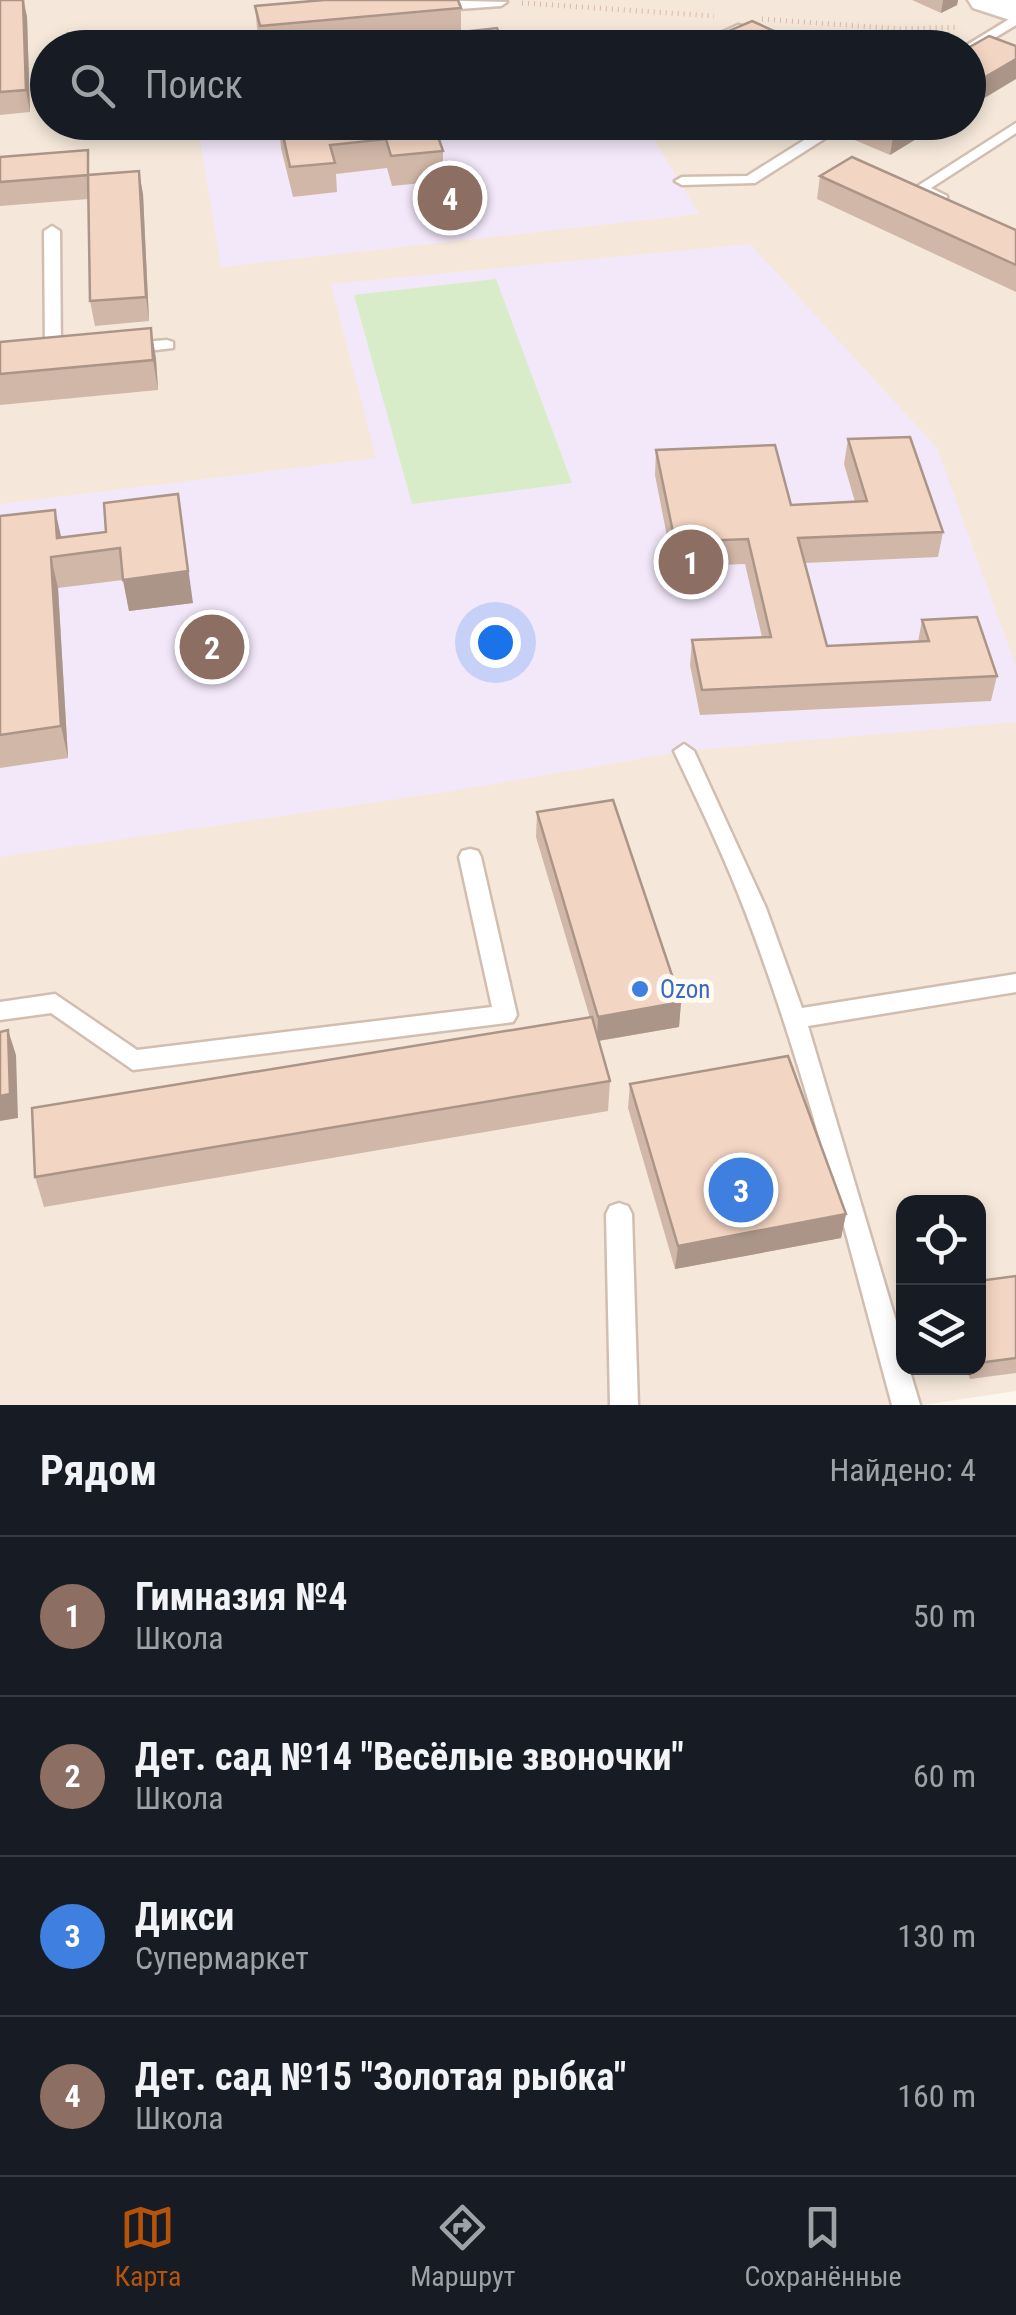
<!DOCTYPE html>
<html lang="ru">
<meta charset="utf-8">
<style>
:root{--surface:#171b24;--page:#242831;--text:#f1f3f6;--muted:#9ea1a6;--line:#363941;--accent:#b45309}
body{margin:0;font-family:"Roboto Condensed",sans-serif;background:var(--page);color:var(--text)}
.controls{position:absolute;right:30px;bottom:30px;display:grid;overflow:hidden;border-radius:20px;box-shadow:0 5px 15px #0003}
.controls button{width:90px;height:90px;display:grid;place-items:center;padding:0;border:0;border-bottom:2px solid var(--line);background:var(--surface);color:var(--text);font:50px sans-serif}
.you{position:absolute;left:495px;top:642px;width:35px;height:35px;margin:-25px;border:8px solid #fff;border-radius:50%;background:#1a73e8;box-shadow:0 0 0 15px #1a73e833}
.badge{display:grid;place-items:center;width:65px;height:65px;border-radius:50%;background:var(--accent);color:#fff;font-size:32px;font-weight:700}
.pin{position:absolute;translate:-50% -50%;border:5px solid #fff;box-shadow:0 2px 10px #0006}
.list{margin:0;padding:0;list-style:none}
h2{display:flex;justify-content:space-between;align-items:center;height:130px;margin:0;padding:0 40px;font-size:42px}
h2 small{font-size:32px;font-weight:400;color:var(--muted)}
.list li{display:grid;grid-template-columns:65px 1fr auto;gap:30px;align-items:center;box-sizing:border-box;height:160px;padding:0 40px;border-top:2px solid var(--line)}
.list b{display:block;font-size:38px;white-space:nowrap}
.list p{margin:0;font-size:32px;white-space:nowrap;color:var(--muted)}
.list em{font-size:32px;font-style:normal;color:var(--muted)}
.icon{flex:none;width:55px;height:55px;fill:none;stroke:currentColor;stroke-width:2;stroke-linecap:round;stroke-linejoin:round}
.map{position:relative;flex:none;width:1016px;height:1405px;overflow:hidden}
.search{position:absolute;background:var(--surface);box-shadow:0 5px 15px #0003;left:30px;right:30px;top:30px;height:110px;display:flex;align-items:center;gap:25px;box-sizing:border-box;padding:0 35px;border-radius:55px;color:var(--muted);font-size:38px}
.sheet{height:770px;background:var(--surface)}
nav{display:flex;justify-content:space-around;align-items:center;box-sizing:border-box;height:140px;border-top:2px solid var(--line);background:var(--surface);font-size:28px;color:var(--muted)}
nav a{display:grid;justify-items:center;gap:5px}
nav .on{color:var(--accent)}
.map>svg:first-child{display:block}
</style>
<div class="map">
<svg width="1016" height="1405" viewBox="0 0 1016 1405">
<rect width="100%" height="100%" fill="#fdf6ec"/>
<path fill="#f5e8da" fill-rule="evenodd" d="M 7,0 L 976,0 L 1016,14 L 1016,1391 L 923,1405 L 0,1405 L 0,6 ZM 48,48 L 968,48 L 968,122 L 48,122 ZM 904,1202 L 978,1202 L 978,1368 L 904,1368 Z"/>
<g fill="#f3e8fa">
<polygon points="197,123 644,123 699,214 221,267"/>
<polygon points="750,244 937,448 1016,667 1016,722 684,751 459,790 0,857 0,504 376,458 331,284"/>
</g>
<polygon fill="#d8ecc9" points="496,279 572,483 412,504 354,295"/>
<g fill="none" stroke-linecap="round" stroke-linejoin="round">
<g stroke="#d1beb0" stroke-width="5">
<g id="lane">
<polygon points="422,0 507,2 501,6 431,11 426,10"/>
<polygon points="1016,15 1016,25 973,51 962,48"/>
<polygon points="738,25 750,28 707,48 692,46"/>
<polygon points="833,122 851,122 755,183 682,185 675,181 682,177 747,176"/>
<polygon points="1016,123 1016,133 931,188 947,196 947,202 937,202 913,189"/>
<polygon points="52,226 60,231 61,354 53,359 0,364 0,354 45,350 44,231"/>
<polygon points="167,340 173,342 173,348 130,353 122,348 130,343"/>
<path d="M 684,744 L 694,751 L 766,908 L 802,1008 L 1016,974 L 1016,992 L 808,1026 L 904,1348 L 904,1368 L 909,1368 L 920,1405 L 892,1405 C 847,1239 806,1071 745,911 C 724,856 699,804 674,751 Z"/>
<polygon points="470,849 478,851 481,857 517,1015 513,1022 133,1070 51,1013 0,1020 0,1002 55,994 137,1050 492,1007 459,857 462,851"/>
<polygon points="619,1203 628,1206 632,1214 638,1405 610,1405 606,1214 610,1206"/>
</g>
</g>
<g stroke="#d6c0b0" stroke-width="5">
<polygon id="secondary" points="968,0 1016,0 1016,22 973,8"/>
</g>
<g stroke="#d9b8a5" stroke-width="5" stroke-dasharray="1 5" stroke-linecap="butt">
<polyline points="522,3 714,16"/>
<polyline points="762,19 901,29 959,27"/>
</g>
<use href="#lane" fill="#fff" fill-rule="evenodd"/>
<use href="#secondary" fill="#fff" fill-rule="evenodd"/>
</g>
<g fill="#d1b7a8">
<polygon points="0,0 24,0 27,17 30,112 0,115"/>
<polygon points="912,0 958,0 957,5 941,13"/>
<polygon points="255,6 461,8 461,30 261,48 257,28"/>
<polygon points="719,35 805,45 804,48 718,48"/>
<polygon points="279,122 337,133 370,129 368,122 433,122 443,151 443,181 392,186 387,168 336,174 337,192 293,197 281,148"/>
<polygon points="852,122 944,122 890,155 850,138"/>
<polygon points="0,157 92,175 143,194 149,321 95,326 90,301 89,199 0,206"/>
<polygon points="820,176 1016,230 1016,292 817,199"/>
<polygon points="151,328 156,359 158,390 0,405 0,342"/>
<polygon points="848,439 943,532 938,557 805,563 827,646 918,642 922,620 997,676 991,701 700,715 690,665 692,640 762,637 745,564 673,567 655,475 656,450 791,505 855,502 844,464"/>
<polygon points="55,510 61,537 106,532 193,603 129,611 123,580 58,588 68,758 0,768 0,516"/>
<polygon points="537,812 681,1002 679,1027 599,1041 610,1081 608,1111 44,1207 35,1177 590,1018 536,837"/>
<polygon points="630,1084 846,1214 841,1238 675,1269 628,1108"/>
<polygon points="1016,1276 1016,1373 970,1379 966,1368 978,1368 978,1281"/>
</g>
<g fill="#aa9588">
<polygon points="23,0 27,17 30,112 26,90"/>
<polygon points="943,0 958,0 957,5 941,13"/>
<polygon points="1016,59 1016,79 968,108 968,87"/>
<polygon points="910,122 944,122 890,155 894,132"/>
<polygon points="139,171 143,194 149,321 146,297"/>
<polygon points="151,328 156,359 158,390 153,360"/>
<polygon points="178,494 193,603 129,611 123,580"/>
<polygon points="55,510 62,541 57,538"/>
<polygon points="51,557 58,588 68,758 61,726"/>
<polygon points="681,1002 679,1027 597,1041 598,1017"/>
<polygon points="8,1030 16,1055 18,1118 0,1121 0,1096"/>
<polygon points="846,1214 841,1238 675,1269 678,1246"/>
</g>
<g fill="#f3d5c3" stroke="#aa9588" stroke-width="2.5">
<polygon points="0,0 23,0 26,90 0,92"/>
<polygon points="324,0 458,0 461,8 260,26 255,6"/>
<polygon points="752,21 805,45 800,48 744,48 719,35"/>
<polygon points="497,28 505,48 448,48 443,34"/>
<polygon points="989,36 1016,46 1016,59 968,87 968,48"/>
<polygon points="408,37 412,48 353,48 351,43"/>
<polygon points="280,122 335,122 337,133 377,129 375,122 433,122 443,151 391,156 386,139 330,145 335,163 290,167"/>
<polygon points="871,122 910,122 894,132"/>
<polygon points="88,150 88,175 0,182 0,157"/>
<polygon points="852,157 1016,230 1016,265 820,176"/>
<polygon points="139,171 146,297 90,301 88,175"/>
<polygon points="151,328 153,360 0,374 0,342"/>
<polygon points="910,437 943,532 798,538 827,646 929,641 922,620 977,617 997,676 702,690 692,640 771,637 748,539 675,542 656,450 775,445 791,505 867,501 848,439"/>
<polygon points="178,494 188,571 123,580 120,548 51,557 61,726 0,735 0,516 55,510 57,538 106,532 104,503"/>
<polygon points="613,800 681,1002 598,1017 537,812"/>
<polygon points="592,1017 610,1081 35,1177 32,1108"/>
<polygon points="8,1030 10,1094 0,1096 0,1032"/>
<polygon points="788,1056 846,1214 678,1246 630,1084"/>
<polygon points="1016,1276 1016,1358 978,1363 978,1281"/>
</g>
<circle fill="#3f7fe0" stroke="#fffaf3" stroke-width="4" cx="640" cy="989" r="10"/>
<g text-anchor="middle" stroke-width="10" stroke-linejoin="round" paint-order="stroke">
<g font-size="25" fill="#366cbe" stroke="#fffaf3" text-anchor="start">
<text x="660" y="998">Ozon</text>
</g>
</g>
</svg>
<div class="controls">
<button><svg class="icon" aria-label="locate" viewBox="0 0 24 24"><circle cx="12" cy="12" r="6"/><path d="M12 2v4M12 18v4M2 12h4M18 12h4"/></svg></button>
<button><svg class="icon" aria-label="layers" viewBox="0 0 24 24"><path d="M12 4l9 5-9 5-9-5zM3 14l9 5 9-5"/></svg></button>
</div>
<div class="you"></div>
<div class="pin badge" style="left:691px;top:562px;background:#8d6e63">1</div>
<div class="pin badge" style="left:212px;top:647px;background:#8d6e63">2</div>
<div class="pin badge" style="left:741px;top:1190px;background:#3f7fe0">3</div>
<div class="pin badge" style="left:450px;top:198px;background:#8d6e63">4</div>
<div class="search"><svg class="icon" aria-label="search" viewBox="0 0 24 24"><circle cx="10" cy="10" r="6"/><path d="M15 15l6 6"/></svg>Поиск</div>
</div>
<section class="sheet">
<h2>Рядом<small>Найдено: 4</small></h2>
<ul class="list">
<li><span class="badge" style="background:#8d6e63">1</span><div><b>Гимназия №4</b><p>Школа</p></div><em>50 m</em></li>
<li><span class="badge" style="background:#8d6e63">2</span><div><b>Дет. сад №14 &quot;Весёлые звоночки&quot;</b><p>Школа</p></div><em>60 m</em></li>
<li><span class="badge" style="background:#3f7fe0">3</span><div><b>Дикси</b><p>Супермаркет</p></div><em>130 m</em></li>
<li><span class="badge" style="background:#8d6e63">4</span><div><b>Дет. сад №15 &quot;Золотая рыбка&quot;</b><p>Школа</p></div><em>160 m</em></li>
</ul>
</section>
<nav>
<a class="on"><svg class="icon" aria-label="map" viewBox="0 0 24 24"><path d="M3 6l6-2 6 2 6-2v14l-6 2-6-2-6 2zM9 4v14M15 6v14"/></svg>Карта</a>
<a><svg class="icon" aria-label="directions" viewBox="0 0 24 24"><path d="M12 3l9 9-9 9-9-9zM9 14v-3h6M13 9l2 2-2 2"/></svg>Маршрут</a>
<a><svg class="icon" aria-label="saved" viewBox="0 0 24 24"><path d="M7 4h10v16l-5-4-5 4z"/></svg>Сохранённые</a>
</nav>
